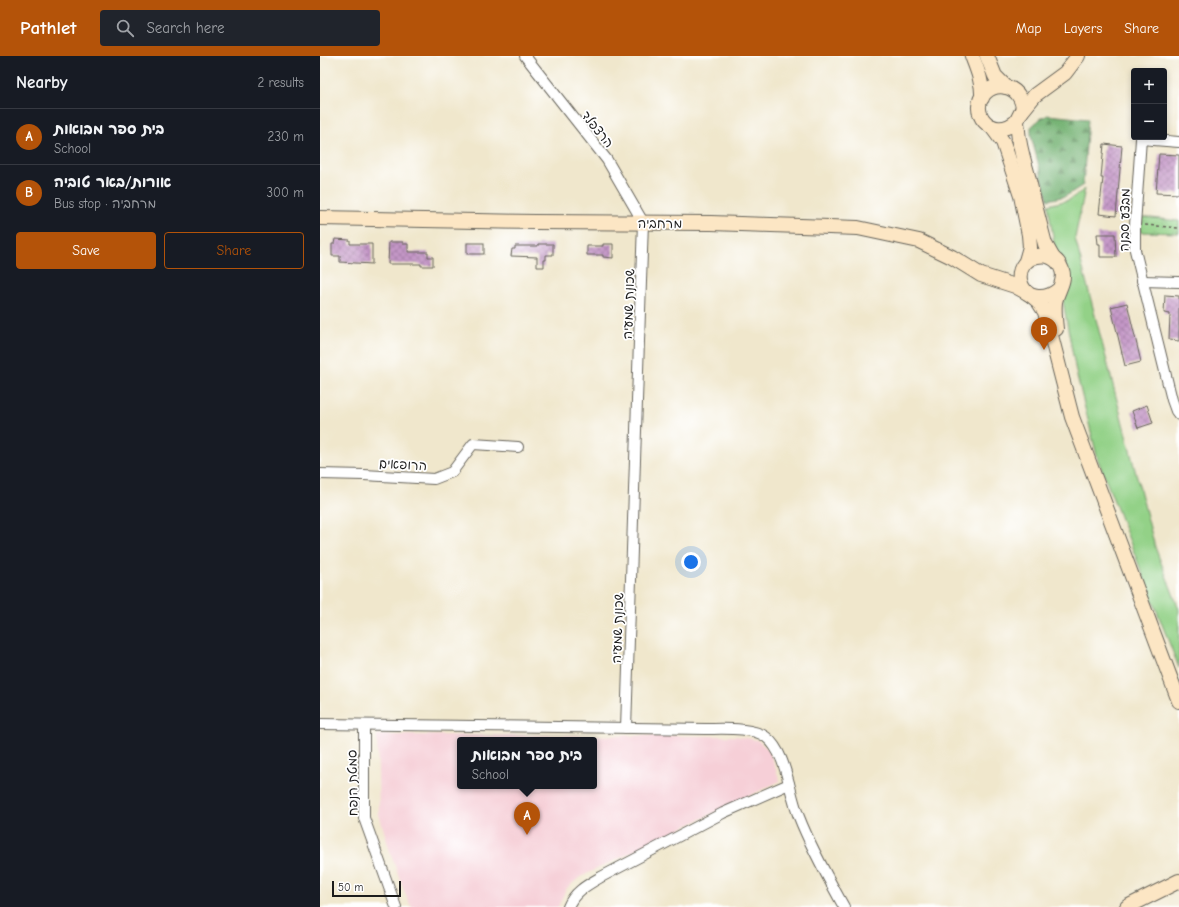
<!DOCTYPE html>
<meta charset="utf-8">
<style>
:root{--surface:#171b24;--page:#20242c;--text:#f1f3f6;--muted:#9ea1a6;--line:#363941;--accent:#b45309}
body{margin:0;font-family:"Comic Neue","Playpen Sans Hebrew",sans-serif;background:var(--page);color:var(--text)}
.controls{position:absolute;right:12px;top:12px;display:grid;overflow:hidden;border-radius:4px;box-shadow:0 2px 6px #0003}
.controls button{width:36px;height:36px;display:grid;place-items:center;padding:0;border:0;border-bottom:1px solid var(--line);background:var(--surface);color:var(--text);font:20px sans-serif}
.scale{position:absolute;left:12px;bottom:10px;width:69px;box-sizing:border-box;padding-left:4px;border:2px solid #1c1c1c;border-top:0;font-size:11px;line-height:14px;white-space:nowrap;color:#1c1c1c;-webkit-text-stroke:3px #fff;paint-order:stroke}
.you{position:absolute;left:371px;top:506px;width:14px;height:14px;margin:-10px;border:3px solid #fff;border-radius:50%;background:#1a73e8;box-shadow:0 0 0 6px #1a73e833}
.badge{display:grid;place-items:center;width:26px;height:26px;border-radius:50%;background:var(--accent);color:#fff;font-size:13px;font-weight:700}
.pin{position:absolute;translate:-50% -33px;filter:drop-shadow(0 1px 2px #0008)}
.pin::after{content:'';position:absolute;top:21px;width:14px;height:12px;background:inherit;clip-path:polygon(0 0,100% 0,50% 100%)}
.popup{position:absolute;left:137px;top:681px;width:140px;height:52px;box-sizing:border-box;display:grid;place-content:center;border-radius:4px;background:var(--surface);filter:drop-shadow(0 1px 3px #0005);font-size:13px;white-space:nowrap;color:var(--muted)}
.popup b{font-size:15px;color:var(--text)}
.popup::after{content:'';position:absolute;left:50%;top:100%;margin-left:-8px;border:8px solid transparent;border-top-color:var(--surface)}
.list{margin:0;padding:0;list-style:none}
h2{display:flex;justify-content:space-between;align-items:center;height:52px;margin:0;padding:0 16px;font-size:17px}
h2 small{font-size:13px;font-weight:400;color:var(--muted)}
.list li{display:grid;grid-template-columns:26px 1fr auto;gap:12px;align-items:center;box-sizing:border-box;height:56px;padding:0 16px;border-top:1px solid var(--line)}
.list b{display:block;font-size:15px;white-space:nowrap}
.list p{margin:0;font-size:13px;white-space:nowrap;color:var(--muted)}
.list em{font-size:13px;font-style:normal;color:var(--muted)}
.actions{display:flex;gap:8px;padding:12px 16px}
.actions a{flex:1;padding:9px 0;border:1px solid var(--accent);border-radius:4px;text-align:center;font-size:14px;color:var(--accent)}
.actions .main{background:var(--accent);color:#fff}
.icon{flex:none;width:22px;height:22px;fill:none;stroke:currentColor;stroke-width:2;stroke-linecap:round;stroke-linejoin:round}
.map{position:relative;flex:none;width:859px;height:851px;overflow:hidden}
header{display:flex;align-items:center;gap:24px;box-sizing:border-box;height:56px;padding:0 20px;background:var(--accent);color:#fff}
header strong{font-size:19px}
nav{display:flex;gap:22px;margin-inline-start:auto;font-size:14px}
.search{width:280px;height:36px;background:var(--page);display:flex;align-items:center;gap:10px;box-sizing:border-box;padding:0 14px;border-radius:4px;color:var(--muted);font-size:15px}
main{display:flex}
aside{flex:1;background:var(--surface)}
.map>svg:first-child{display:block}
</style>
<header>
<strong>Pathlet</strong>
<div class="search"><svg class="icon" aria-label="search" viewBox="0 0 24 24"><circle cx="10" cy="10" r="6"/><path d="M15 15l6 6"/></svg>Search here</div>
<nav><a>Map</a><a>Layers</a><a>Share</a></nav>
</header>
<main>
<aside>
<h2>Nearby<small>2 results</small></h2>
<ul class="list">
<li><span class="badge">A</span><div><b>בית ספר מבואות</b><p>School</p></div><em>230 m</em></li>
<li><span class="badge">B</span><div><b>אורות/באר טוביה</b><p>Bus stop · מרחביה</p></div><em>300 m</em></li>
</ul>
<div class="actions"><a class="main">Save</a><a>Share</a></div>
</aside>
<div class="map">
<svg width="859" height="851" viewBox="0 0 859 851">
<defs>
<pattern id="forest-firs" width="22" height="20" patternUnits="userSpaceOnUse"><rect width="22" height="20" fill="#76b374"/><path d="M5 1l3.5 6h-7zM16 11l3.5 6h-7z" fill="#60915e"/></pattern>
<pattern id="park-crowns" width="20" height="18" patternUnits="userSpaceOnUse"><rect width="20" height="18" fill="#93d187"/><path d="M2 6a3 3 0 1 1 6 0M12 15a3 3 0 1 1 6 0" fill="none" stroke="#7eb374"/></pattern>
<pattern id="building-cross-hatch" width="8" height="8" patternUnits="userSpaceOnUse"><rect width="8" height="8" fill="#c597c7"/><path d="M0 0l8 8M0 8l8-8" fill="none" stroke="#9f7aa1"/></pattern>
</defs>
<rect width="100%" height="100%" fill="#fff"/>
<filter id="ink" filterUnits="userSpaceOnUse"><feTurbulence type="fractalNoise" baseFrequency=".025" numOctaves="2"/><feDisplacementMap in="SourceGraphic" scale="8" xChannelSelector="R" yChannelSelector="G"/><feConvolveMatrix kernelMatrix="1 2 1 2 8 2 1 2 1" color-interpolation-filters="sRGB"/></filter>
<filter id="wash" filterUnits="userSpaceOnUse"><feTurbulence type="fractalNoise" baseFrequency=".012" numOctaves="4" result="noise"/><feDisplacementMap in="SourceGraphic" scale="16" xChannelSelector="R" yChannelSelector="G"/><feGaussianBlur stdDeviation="0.9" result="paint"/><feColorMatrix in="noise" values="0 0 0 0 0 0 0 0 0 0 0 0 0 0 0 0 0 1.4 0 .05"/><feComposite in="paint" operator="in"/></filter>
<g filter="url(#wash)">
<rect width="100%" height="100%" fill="#f0e7cc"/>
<path fill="#f6cfd7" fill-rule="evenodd" d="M 57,679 L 416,680 L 437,684 L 449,694 L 460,725 L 260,821 L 246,833 L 238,851 L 92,851 L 88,845 L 71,799 L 59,758 ZM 140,684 L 274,684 L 274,730 L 140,730 Z"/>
<polygon fill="#93d187" stroke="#587652" points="765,133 755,182 835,491 859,553 859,612 778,404 756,316 744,251 728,149 749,144"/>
<polygon fill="url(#forest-firs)" stroke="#496848" points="728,59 768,63 763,129 746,140 728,144 711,80 711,71 720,63"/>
<polygon fill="url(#park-crowns)" stroke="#587652" points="822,161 859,165 859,177 821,176"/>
<g id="blocks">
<g fill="url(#building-cross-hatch)">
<polygon points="784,88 802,90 796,160 779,158 783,122 781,122"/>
<polygon points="839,98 859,99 859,138 836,137"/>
<polygon points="777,178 795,178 796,201 780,201 780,188 778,188"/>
<polygon points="15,183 30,184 30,188 52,188 52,208 20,206 20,200 12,200 12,188 14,188"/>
<polygon points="69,186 83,186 83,188 88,188 88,196 108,196 108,201 113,201 113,210 101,210 101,208 68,208"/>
<rect x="147" y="187" width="17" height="11"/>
<polygon points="218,188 233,188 233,199 226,199 226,204 224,204 224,211 217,211 217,201 191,200 192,193 195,193 195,190 218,190"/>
<polygon points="283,188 293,188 293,202 283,201 283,199 267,199 267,190 283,190"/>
<polygon points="845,239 859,240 859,285 849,284 850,258 844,257"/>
<polygon points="807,247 821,306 805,310 791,251"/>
<polygon points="827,349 833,367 818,372 812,355"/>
</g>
</g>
</g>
<g filter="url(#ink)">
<use href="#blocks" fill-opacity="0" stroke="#66635a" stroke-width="1"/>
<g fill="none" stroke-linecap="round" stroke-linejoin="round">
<g stroke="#66635a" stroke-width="12">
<g id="street">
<polyline points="205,0 287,104 323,166 306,672"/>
<polyline points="859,86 821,83 815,169 815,194 852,344 856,355 859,359"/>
<polyline points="822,225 859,226"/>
<polyline points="0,418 44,419 114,423 132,416 153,388 198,391"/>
<path d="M 0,668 L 386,673 C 403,673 433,671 446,681 C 467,697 469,738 479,761 C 491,792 508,822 524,851"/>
<polyline points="44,669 44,762 76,851"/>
<path d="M 248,851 C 254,836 267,829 281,821 L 403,757 L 469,728"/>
</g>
</g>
<g stroke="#66635a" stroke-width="16">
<g id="secondary">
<path d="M 652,0 C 657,13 663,27 662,42"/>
<polyline points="667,0 675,20 686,31"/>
<polyline points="702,55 715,39 745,17 758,0"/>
<path d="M 697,65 C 672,87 646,54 666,36 C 677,26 694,30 700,42 C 706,54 700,56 697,65 C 697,68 698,72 698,75 C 699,90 704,105 708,120 C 713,142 719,165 725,188 L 733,202"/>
<polyline points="672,71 683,86 701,140 709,179 710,191 706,205"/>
<polyline points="0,162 215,166 391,167 538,172 599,185 632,201 661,219 695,230 706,236"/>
<polyline points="712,240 718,245 725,256 752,361 859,645"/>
<path d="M 736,273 C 735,264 734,255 735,246 C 737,235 746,225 742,214 C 734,189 696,199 700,224 C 704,244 725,245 738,234"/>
<polyline points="807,851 859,825"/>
</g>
</g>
<polyline stroke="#66635a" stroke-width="1.5" stroke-dasharray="3 3" stroke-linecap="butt" points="825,169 859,172"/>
<use href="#street" stroke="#fff" stroke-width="10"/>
<use href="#secondary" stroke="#fce6c4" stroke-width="14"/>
</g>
</g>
<g text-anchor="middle" stroke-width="3.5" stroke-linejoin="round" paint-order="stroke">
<g font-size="13" fill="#1c1c1c" stroke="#fff">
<text transform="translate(278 73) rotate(51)" y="5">הרצפלד</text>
<text transform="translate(804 164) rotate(-89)" y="5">מבצע סבנה</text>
<text x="340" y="172">מרחביה</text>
<text transform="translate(308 248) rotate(-88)" y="5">שכונת שמעיה</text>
<text transform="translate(83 408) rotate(3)" y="5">הרופאים</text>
<text transform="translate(297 572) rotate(-88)" y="5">שכונת שמעיה</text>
<text transform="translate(32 727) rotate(-91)" y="5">סמטת הנפח</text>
</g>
</g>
</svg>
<div class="controls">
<button>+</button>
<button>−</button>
</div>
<div class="scale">50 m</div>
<div class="you"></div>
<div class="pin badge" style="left:207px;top:779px">A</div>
<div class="popup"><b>בית ספר מבואות</b>School</div>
<div class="pin badge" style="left:724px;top:294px">B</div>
</div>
</main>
